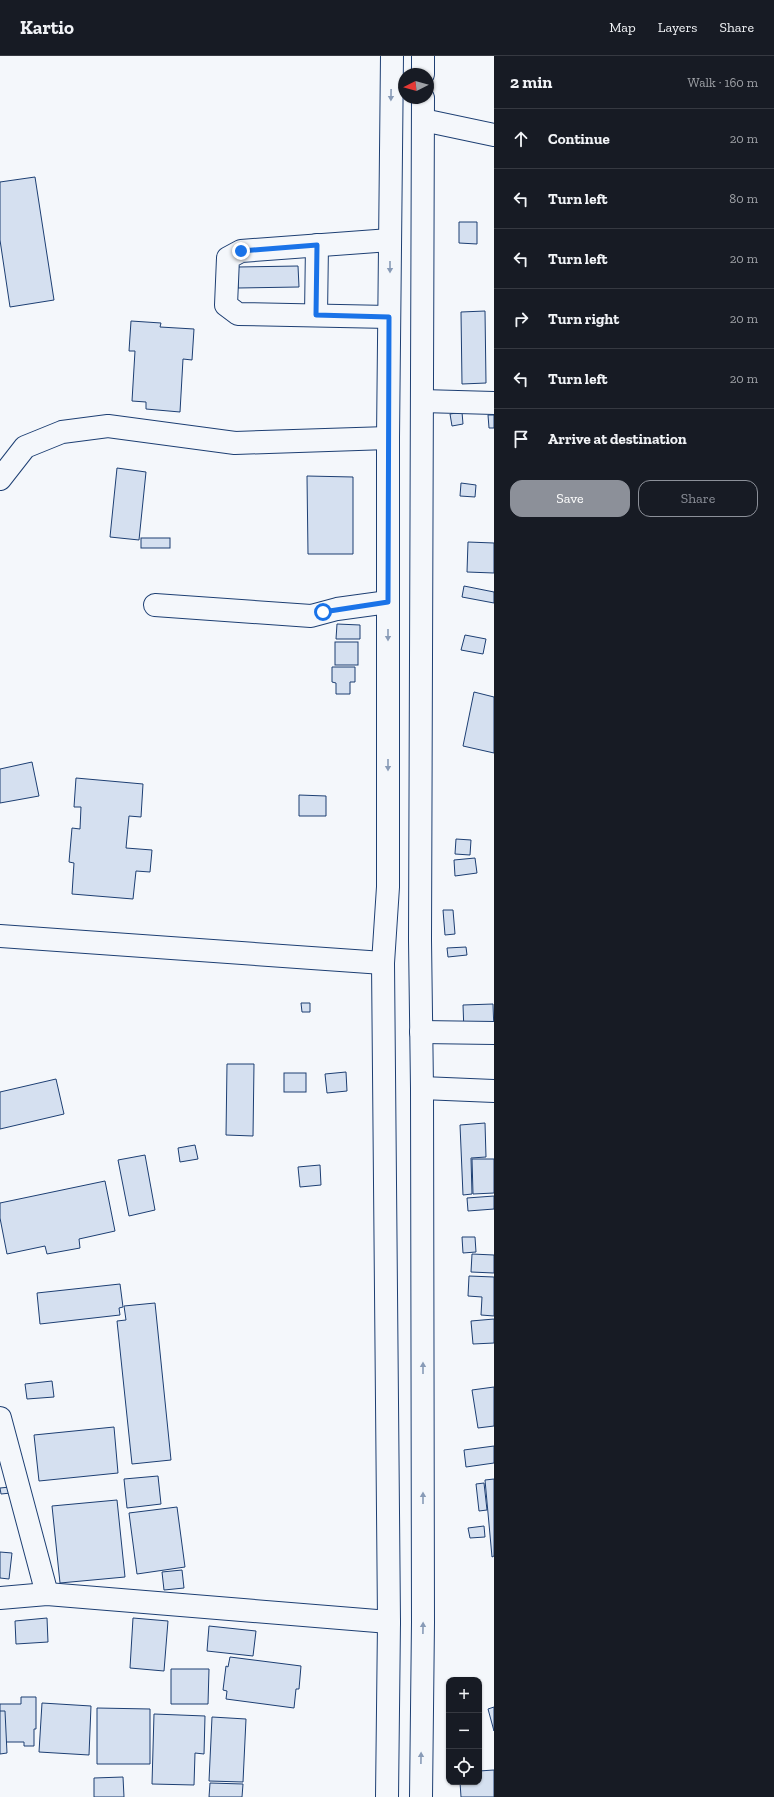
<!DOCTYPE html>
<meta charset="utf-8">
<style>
:root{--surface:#171b24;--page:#20242c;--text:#f1f3f6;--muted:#9ea1a6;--line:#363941;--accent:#8c9099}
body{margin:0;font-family:"Zilla Slab",serif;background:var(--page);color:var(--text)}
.controls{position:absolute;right:12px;bottom:12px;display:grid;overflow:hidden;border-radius:8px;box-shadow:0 1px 3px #0004}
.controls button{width:36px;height:36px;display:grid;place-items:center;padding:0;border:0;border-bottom:1px solid var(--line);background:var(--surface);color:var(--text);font:20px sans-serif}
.compass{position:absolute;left:398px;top:12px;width:36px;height:36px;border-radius:50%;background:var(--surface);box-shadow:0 1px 3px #0004;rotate:264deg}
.stop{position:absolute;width:12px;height:12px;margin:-9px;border:3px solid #1a73e8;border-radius:50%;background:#fff}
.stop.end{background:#1a73e8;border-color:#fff;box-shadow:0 1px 4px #0008}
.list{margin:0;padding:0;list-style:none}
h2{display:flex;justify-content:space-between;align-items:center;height:52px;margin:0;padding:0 16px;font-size:17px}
h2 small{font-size:13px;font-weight:400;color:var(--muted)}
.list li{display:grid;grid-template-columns:26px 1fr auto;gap:12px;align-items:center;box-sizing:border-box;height:60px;padding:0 16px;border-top:1px solid var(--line)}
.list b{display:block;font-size:15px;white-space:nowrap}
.list em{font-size:13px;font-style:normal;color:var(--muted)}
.actions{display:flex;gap:8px;padding:12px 16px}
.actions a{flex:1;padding:9px 0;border:1px solid var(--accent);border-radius:12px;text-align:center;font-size:14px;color:var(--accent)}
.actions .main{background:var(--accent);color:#fff}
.icon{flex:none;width:22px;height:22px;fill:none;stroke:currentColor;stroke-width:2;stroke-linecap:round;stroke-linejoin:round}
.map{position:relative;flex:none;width:494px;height:1741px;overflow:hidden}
header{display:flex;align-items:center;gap:24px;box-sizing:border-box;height:56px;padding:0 20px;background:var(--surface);border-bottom:1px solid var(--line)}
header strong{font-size:19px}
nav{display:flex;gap:22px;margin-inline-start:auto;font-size:14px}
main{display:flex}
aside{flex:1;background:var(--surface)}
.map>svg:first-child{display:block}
</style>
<header>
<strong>Kartio</strong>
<nav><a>Map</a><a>Layers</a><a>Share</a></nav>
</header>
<main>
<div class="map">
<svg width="494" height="1741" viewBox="0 0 494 1741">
<rect width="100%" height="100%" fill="#f4f7fb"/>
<g fill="#d5e0f0" stroke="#1d3f73">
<polygon points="35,121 54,244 10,251 0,184 0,126"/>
<polygon points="459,166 477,166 477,188 459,187"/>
<polygon points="298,210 299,231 238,232 238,211"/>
<polygon points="485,255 486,327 462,328 461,256"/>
<polygon points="131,265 161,267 160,271 194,273 192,304 183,303 180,356 146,353 146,346 132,345 135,295 129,295"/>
<polygon points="462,356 463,368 452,370 450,358"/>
<polygon points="488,359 494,359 494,372 489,372"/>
<polygon points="117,412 146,416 139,484 110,481"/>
<polygon points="307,420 353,421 353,498 308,498"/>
<polygon points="461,427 476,429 475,441 460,440"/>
<rect x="141" y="482" width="29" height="10"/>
<polygon points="468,486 494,487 494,517 467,516"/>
<polygon points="464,530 494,536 494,547 462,541"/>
<polygon points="337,568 360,569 360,583 336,583"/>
<polygon points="465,579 486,583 483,598 461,594"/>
<rect x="335" y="586" width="23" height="23"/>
<polygon points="332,611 355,611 355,626 350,626 350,638 336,638 336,627 332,626"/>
<polygon points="474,636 494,641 494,697 463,690"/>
<polygon points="32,706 39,740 0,747 0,713"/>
<polygon points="76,722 143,728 141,761 129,760 126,792 152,794 150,816 136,815 133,843 72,838 74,807 69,806 72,772 80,773 81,751 74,751"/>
<polygon points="299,739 326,740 326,760 299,760"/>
<polygon points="456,783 471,784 470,799 455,798"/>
<polygon points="475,802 477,817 455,820 454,804"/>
<polygon points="443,854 453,854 455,878 445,879"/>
<polygon points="466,891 467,899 448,901 447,892"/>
<polygon points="301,947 310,947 310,956 302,956"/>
<polygon points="493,948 494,975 464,976 463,949"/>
<polygon points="227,1008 254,1008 253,1080 226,1079"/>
<polygon points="346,1016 347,1035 327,1037 325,1018"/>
<rect x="284" y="1017" width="22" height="19"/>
<polygon points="56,1023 64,1058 0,1073 0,1036"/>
<polygon points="485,1067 486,1101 471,1102 472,1138 463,1139 460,1069"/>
<polygon points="195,1089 198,1103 180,1106 178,1092"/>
<polygon points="145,1099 155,1154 129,1160 118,1104"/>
<polygon points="472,1103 494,1103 494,1137 473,1138"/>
<polygon points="320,1109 321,1129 300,1131 298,1111"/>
<polygon points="105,1125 115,1175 79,1183 80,1192 47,1198 45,1190 7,1198 0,1162 0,1147"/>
<polygon points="494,1140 494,1153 468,1155 467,1142"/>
<polygon points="462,1181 475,1181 476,1196 463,1197"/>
<polygon points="472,1198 494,1199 494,1217 471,1216"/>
<polygon points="469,1220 494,1221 494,1260 481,1259 482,1241 468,1240"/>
<polygon points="120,1228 123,1251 119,1252 120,1259 40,1268 37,1237"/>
<polygon points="155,1247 171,1404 132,1408 117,1265 126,1264 124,1250"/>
<polygon points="494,1263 494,1287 473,1288 471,1265"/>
<polygon points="52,1325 54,1341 27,1343 25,1328"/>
<polygon points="494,1331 494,1370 478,1372 472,1334"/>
<polygon points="114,1371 118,1417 39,1425 34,1379"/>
<polygon points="494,1390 494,1407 466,1411 464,1394"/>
<polygon points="158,1420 161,1448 127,1452 124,1423"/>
<polygon points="494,1423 494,1500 492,1501 485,1424"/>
<polygon points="484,1427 487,1454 479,1455 476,1428"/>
<polygon points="10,1431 11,1437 1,1438 0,1432"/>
<polygon points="117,1444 125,1521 60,1527 52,1450"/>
<polygon points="177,1451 185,1511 137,1518 129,1457"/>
<polygon points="484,1470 485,1481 470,1482 468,1472"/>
<polygon points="0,1496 12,1497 9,1523 0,1522"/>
<polygon points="182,1514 184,1532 164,1534 162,1516"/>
<polygon points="47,1562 48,1586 16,1588 15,1565"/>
<polygon points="133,1562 168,1565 164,1615 130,1612"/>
<polygon points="209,1570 256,1575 253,1600 207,1595"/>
<polygon points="230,1601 301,1610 299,1633 296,1633 294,1652 226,1643 227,1635 223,1634 226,1610 228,1611"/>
<polygon points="171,1613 209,1613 208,1648 171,1648"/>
<polygon points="21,1641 36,1641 36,1673 34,1673 34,1690 24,1690 24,1686 0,1686 0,1648 21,1648"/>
<polygon points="42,1647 91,1650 89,1699 39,1696"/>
<polygon points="494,1651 494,1675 488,1653"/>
<polygon points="97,1652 150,1653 150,1708 97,1708"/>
<polygon points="0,1655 5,1655 7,1697 0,1698"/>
<polygon points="154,1658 205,1660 204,1698 195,1697 194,1729 152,1728"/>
<polygon points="212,1661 246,1663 243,1726 209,1725"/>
<polygon points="494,1714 494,1741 461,1741 460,1726 479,1726 479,1715"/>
<polygon points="123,1721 124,1741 94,1741 94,1722"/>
<polygon points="210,1727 243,1728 242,1741 209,1741"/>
</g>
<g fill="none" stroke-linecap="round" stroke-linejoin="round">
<g stroke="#1d3f73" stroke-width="24">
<g id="minor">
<polyline points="423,64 494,79"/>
<polyline points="316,259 317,189"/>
<polyline points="389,261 238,258 226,249 228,202 241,195 390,184"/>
<polyline points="422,345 494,347"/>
<polyline points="0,423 25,391 62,376 108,370 235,387 388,382"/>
<polyline points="155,549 311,560 337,553 388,546"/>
<polyline points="0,880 383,907"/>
<polyline points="421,976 494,977"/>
<polyline points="422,1032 494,1035"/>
<polyline points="0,1362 47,1538"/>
<polyline points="0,1542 47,1538 389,1566"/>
</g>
</g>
<g stroke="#1d3f73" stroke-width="24">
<g id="major">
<polyline points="423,18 423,0"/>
<polyline points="387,1741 389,1566 383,907 388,831 388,382 392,0"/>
<polyline points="421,1741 423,1566 422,1032 420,884 423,42"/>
</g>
</g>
<use href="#minor" stroke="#f4f7fb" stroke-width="22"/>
<use href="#major" stroke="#f4f7fb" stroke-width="22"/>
</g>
<defs><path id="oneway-solid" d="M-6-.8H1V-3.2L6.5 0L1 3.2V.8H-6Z"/></defs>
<g fill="#889bb7">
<use href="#oneway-solid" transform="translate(391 39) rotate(91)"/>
<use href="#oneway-solid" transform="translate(390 211) rotate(90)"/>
<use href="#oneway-solid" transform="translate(388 579) rotate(90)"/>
<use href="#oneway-solid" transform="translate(388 709) rotate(90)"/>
<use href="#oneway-solid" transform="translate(423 1312) rotate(-90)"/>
<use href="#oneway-solid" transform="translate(423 1442) rotate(-90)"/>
<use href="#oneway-solid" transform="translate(423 1572) rotate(-89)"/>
<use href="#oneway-solid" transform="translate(421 1702) rotate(-89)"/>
</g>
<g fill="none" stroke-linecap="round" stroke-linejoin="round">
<polyline stroke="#1a73e8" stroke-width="5" points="241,195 317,189 316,259 389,261 388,546 323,556"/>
</g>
</svg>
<div class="controls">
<button>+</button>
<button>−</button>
<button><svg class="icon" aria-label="locate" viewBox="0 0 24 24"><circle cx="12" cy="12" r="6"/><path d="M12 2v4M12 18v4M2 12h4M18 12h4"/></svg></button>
</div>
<svg class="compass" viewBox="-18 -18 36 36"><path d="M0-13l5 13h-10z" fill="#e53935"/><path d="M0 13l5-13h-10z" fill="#9ea1a6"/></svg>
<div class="stop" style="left:323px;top:556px"></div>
<div class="stop end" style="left:241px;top:195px"></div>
</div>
<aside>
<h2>2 min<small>Walk · 160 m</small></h2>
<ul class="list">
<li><svg class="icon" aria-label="ahead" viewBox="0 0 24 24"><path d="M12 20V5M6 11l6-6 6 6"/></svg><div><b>Continue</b></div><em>20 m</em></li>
<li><svg class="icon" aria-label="left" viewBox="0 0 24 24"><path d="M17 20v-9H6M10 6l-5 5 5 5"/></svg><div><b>Turn left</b></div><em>80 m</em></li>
<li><svg class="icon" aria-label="left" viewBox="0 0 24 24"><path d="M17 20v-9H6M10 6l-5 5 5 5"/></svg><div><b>Turn left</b></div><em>20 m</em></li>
<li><svg class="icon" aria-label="right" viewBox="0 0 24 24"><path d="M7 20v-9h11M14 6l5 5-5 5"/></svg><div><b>Turn right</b></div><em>20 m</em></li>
<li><svg class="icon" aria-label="left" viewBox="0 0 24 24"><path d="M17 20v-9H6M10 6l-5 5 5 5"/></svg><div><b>Turn left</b></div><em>20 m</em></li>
<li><svg class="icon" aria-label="arrive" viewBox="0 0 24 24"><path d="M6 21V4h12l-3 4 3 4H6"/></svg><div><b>Arrive at destination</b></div></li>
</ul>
<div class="actions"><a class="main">Save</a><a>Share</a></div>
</aside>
</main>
